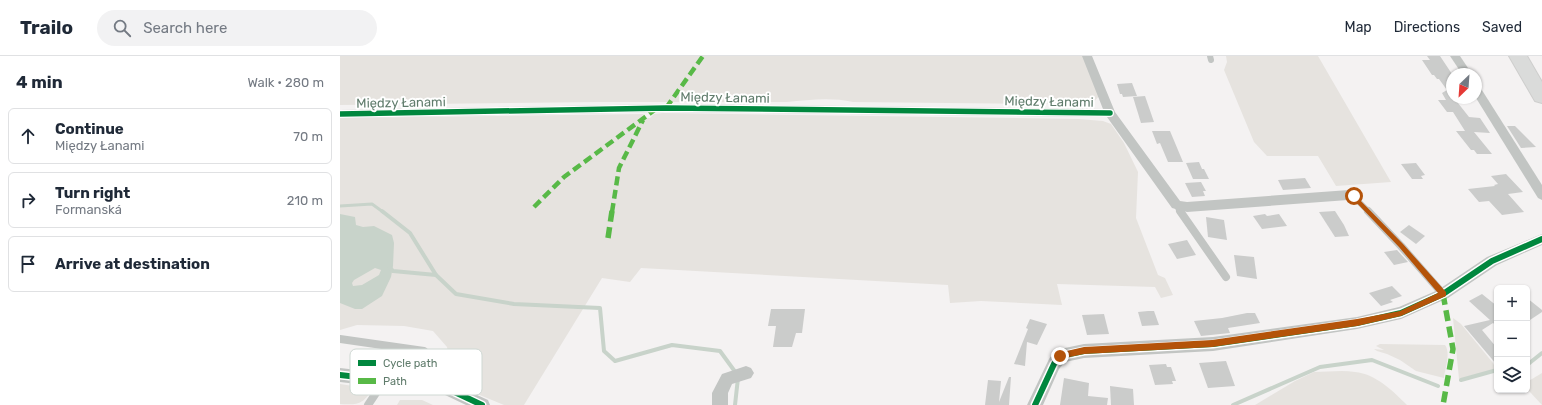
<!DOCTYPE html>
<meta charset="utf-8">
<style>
:root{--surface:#fff;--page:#f2f2f3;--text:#1f2937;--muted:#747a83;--line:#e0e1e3}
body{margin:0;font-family:Rubik,sans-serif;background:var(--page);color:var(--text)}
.controls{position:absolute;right:12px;bottom:12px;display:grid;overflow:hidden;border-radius:6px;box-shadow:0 1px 3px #0004}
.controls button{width:36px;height:36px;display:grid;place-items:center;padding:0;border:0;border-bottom:1px solid var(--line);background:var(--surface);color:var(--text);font:20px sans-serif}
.compass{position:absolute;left:1106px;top:12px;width:36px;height:36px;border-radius:50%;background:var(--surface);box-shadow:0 1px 3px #0004;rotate:205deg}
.stop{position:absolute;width:12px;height:12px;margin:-9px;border:3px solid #b45309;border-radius:50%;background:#fff}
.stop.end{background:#b45309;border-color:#fff;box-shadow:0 1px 4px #0008}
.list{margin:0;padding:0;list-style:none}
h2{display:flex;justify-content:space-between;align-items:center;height:52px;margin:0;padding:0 16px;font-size:17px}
h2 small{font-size:13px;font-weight:400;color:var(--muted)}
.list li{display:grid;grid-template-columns:26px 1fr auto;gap:12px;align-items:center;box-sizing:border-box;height:56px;margin:0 8px 8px;padding:0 8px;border:1px solid var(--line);border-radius:6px}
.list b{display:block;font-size:15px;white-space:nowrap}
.list p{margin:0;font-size:13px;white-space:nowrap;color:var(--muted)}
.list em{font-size:13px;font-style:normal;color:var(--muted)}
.icon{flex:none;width:22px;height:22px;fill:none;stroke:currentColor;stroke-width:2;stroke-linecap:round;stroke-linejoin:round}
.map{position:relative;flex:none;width:1202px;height:349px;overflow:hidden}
header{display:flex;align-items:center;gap:24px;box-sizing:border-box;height:56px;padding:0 20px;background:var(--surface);border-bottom:1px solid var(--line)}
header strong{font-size:19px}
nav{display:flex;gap:22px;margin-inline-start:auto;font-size:14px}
.search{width:280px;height:36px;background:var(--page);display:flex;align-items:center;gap:10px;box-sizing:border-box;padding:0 14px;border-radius:22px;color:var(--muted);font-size:15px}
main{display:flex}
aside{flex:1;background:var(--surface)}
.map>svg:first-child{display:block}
</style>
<header>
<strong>Trailo</strong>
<div class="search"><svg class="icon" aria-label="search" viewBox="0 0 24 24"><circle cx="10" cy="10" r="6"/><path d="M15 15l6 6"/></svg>Search here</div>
<nav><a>Map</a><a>Directions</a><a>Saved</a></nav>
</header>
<main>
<aside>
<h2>4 min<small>Walk · 280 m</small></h2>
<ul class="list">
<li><svg class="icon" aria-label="ahead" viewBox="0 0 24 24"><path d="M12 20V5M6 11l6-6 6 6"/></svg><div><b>Continue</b><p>Między Łanami</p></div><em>70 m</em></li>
<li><svg class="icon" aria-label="right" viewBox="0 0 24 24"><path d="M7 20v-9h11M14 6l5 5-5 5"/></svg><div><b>Turn right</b><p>Formanská</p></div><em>210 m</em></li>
<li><svg class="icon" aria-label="arrive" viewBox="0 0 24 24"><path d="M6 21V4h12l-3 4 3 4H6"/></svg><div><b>Arrive at destination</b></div></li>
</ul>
</aside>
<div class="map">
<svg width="1202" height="349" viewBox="0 0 1202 349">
<rect width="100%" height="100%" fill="#f4f2f2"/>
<g fill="#e6e3df">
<path d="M 0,0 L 743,0 L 759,40 L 753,47 L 742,51 L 708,48 L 513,46 C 491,41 468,44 447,46 L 259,46 L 0,49 Z"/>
<polygon points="886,0 978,0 1051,126 996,130 978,100 927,100 914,86 884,14 887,6"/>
<polygon points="323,57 739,63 763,65 771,68 784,87 798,116 796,162 818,219 825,222 833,239 821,242 815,231 717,228 722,249 641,245 610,247 608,229 301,212 290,226 262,222 184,349 164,349 113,328 107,291 93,275 64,270 17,269 0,274 0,62 304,58 301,62 310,62 314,58"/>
<polygon points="1113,262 1121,268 1153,307 1156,313 1119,323"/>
<path d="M 1040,288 L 1105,289 C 1111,297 1105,313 1104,322 L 1076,315 L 1060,304 L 1047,298 L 1037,295 L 1034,293 L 1044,294 L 1036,290 Z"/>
<path d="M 974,316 C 988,316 1002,314 1015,316 C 1036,318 1053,335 1067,349 L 915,349 L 955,325 Z"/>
<polygon points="1202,317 1202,349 1189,335 1187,326"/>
<path d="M 0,328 L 33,333 C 22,348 20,349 0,348 Z"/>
<polygon points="60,344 82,344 93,349 57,349"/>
</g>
<path fill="#c8d3ca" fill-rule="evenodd" d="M 0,158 L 15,161 L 16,169 L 23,171 L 34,170 L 52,179 L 54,187 L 53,210 L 51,221 L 42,240 L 22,253 L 15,253 L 0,247 ZM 35,212 L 41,214 L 39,219 L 22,229 L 13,230 L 12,227 L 14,224 Z"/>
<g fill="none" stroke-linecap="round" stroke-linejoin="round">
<polyline stroke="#c8d3ca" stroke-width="3" points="0,150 32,148 43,156"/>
<g stroke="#c8d3ca" stroke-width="4">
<polyline points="42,155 70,177 96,219"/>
<polyline points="50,212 53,215 96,219 116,238 174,248 260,252 264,295 275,305 332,289 380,295 396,317"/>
<polyline points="1187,309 1202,297"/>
<polyline points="1121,324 1157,314"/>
<polyline points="395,349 398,322"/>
<polyline points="893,349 980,311 1032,304 1098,330"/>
</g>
</g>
<g fill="#cbcccb">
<polygon points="1087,0 1100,0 1112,18 1112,42 1114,42 1129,61 1140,62 1150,77 1134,76 1152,98 1137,98 1134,94 1131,94 1116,75 1125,75 1113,56 1107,56 1098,44 1106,44 1102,37 1107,34 1099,23 1097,23 1094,19 1092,19 1082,4 1090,4"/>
<polygon points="792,27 797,40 783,41 782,38 780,38 777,28"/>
<polygon points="805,40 814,66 801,67 793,41"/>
<polygon points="1167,70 1175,70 1196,91 1181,92"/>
<polygon points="812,75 830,75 843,106 828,106 820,87 817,88"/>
<polygon points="859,106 862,113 864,113 869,123 853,123 846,107"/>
<polygon points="1076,107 1085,119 1081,120 1083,123 1072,123 1061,108"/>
<polygon points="1166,118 1183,136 1168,138 1184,156 1162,159 1149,145 1139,146 1128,133 1155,130 1154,129 1158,128 1151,120"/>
<polygon points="965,122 971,132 943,134 938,124"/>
<polygon points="861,126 866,135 863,135 865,140 852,141 845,127"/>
<polygon points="995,155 1004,169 1009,180 995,181 979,156"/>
<polygon points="925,158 927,160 939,158 947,170 922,173 913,160"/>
<polygon points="866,161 884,164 887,184 868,181"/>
<polygon points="1069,169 1085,180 1076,188 1060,176"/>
<polygon points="847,184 856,199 837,203 828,188"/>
<polygon points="1057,194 1068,206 1054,209 1044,196"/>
<polygon points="894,199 914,201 917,223 897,220"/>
<polygon points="1052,230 1062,240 1050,244 1053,246 1041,250 1029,237"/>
<polygon points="1142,238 1157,250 1157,270 1153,267 1142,274 1157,292 1157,309 1124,270 1150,264 1129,245"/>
<polygon points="1187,242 1202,254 1202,256 1187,266"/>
<polygon points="431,253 465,253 462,277 456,277 452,291 433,291 436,270 428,270"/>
<polygon points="808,255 814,255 819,269 802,270 798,256"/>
<polygon points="907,257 915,257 920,267 888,272 890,277 861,280 854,265 882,262"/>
<polygon points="764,258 769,278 747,279 742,259"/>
<polygon points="690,263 707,268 697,289 687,286 685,310 674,308 688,273 686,272"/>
<polygon points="886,305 895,330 868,332 859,307"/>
<polygon points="826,308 827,311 831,311 836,325 832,325 833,328 815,329 809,309"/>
<polygon points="669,321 671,321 669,349 645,349 648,324 661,325 659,346"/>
<polygon points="724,322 749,327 748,340 768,342 767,349 720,349"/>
<polygon points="770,330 793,333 794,349 771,349"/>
</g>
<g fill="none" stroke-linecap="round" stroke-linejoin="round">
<g stroke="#cececd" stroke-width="2">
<polygon id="trunk" points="1169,0 1187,0 1202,26 1202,47 1195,45"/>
</g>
<g stroke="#c2c5c3" stroke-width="6">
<polyline points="870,0 871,4"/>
<polyline points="1014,141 1029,156"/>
<polyline points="836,149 841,156"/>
</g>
<g stroke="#c2c5c3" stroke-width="8">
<polyline points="840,155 886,221"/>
<polyline points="1028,155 1061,190 1103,238"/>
<polyline points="0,283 84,295 92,304 93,308 78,329"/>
<polyline points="28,349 44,325"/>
</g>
<g fill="#c2c5c3" fill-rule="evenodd">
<polygon points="742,0 752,0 775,56 840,145 847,146 1009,134 1018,138 1020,141 1018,144 1014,146 1008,144 847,156 832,152 767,61 326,56 0,62 0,54 326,48 763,53"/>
<polygon points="1110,0 1120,0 1132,18 1122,18"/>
<polygon points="1136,30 1140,31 1202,129 1202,144 1198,142 1136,42"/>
<polygon points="1202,178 1202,189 1157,209 1108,242 1061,263 1017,273 873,295 744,302 725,306 719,313 703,349 687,349 709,303 715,295 720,293 744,288 873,281 1017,261 1059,251 1098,234 1147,201"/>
<polygon points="406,310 411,312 414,317 411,322 392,328 388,337 388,349 372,349 372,337 382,318"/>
<polygon points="0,312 104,324 148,344 150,349 126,349 103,338 0,326"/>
</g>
<use href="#trunk" fill="#dadbda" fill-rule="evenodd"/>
<g stroke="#58b947" stroke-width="4.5" stroke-dasharray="9 4.5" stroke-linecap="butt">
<polyline points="326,52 363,0"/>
<polyline points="194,151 224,121 316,53"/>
<polyline points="272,156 279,112 303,64"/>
</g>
<g stroke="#58b947" stroke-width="5.5" stroke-dasharray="11 5.5" stroke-linecap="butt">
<polyline points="268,182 272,155"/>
<polyline points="1103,238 1113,293 1103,349"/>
</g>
<g stroke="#fff" stroke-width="8">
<polyline id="cycleway-far1" points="0,58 326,52 770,57"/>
</g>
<g stroke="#fff" stroke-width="9">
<g id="cycleway">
<polyline points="0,319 104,331 142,349"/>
<polyline points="695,349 714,308 720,300 744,295 873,288 1017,267 1061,257 1103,238 1152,205 1202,183"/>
</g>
</g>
<use href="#cycleway-far1" stroke="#00873e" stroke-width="5.5"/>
<use href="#cycleway" stroke="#00873e" stroke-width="6"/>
</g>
<polygon fill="#b45309" points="1014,138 1063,188 1106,236 1106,240 1061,260 1017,270 872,291 744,298 720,303 718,302 718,297 744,291 872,284 1017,263 1060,255 1098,237 1059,191 1012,142 1011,140"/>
<g text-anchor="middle" stroke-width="4" stroke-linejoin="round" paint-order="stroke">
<g font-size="13" fill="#607c6c" stroke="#fff">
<text transform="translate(385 41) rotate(1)" y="5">Między Łanami</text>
<text transform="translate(709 45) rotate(1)" y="5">Między Łanami</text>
<text transform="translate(61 46) rotate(-1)" y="5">Między Łanami</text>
</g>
</g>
<rect x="10" y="293" width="132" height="46" rx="6" fill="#fff" stroke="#cfd8d3" stroke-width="1"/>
<rect x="18" y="304" width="18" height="6" fill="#00873e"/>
<rect x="18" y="322" width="18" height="6" fill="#58b947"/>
<g font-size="11" fill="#607c6c">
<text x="43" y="311">Cycle path</text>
<text x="43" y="329">Path</text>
</g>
</svg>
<div class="controls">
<button>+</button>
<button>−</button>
<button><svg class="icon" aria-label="layers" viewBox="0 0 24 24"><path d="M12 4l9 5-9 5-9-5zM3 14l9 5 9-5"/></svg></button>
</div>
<svg class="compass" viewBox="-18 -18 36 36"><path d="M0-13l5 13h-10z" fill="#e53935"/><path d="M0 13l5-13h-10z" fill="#747a83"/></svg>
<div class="stop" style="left:1014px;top:140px"></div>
<div class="stop end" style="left:720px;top:300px"></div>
</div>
</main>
